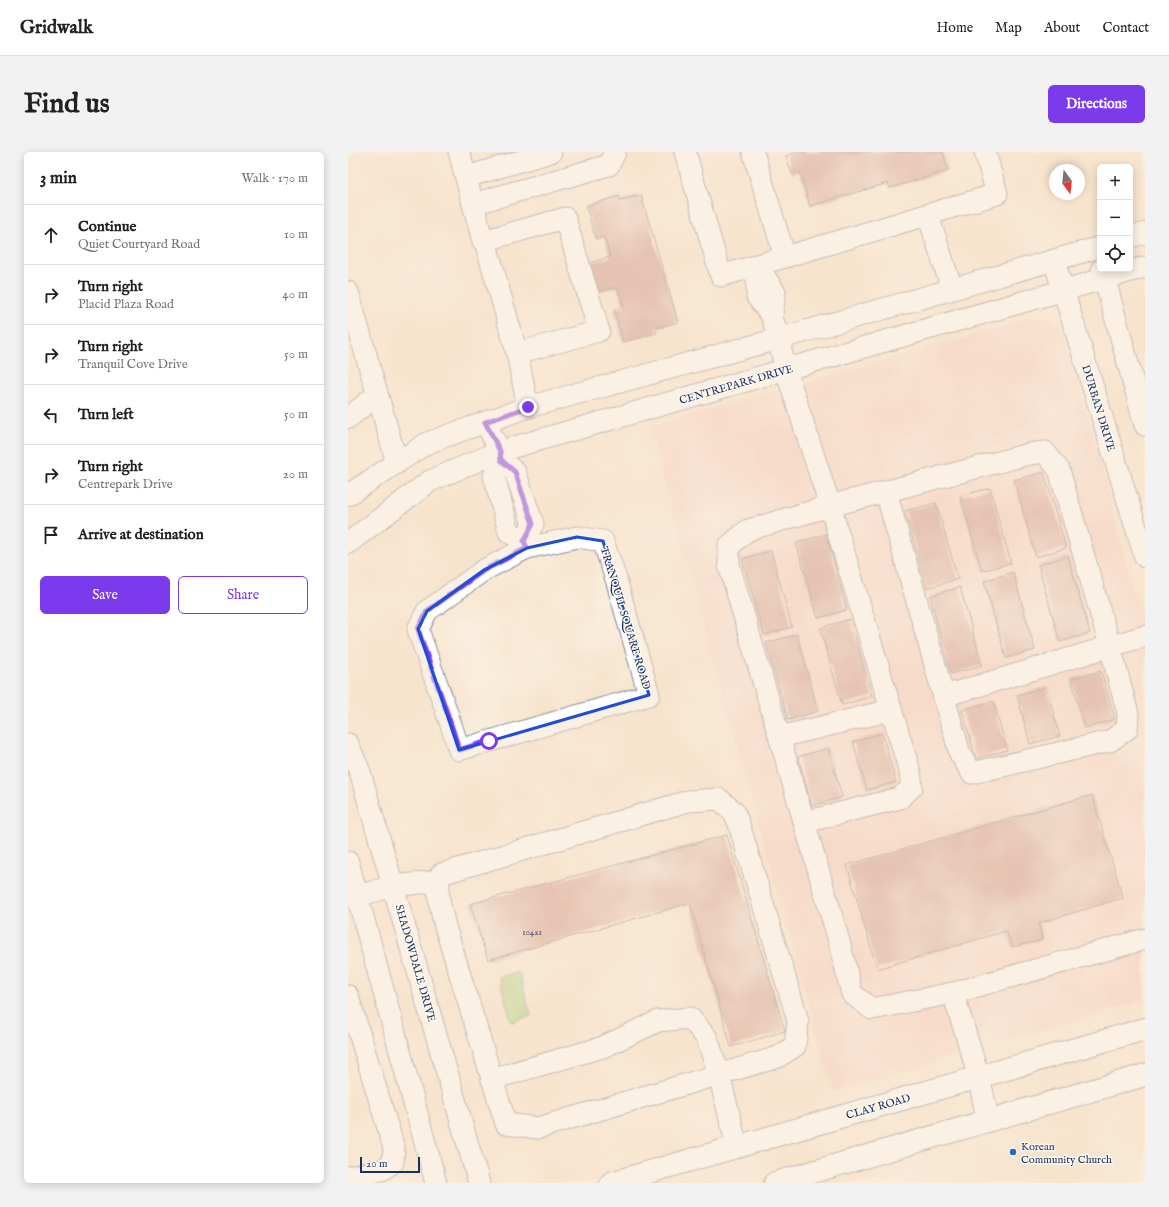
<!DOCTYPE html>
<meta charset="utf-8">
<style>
:root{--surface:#fff;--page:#f2f2f2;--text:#202124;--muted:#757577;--line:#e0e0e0;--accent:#7c3aed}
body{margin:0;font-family:"IM FELL English",serif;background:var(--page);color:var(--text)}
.controls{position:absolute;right:12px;top:12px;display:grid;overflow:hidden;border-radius:6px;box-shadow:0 2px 10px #0003}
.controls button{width:36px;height:36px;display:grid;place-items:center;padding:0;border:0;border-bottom:1px solid var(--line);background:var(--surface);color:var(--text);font:20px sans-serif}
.compass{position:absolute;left:701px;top:12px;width:36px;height:36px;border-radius:50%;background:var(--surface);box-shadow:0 2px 10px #0003;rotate:165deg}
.scale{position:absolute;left:12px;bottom:10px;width:60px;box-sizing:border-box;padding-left:4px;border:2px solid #1b2f5e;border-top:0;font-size:11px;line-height:14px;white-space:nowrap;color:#1b2f5e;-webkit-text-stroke:3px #fbf7ec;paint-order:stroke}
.stop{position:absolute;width:12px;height:12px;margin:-9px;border:3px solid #7c3aed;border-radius:50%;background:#fff}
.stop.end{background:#7c3aed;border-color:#fff;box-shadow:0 1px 4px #0008}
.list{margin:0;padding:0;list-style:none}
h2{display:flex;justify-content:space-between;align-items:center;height:52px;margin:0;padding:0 16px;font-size:17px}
h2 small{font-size:13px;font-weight:400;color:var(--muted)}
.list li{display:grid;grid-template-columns:26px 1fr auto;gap:12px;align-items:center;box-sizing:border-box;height:60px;padding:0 16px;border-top:1px solid var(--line)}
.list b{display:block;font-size:15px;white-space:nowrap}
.list p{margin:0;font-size:13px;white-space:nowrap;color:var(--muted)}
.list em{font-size:13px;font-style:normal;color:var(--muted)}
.actions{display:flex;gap:8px;padding:12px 16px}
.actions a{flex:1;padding:9px 0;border:1px solid var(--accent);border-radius:6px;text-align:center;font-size:14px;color:var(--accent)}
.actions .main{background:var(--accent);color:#fff}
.icon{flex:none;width:22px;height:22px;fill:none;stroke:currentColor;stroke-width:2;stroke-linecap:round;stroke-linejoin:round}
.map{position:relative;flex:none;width:797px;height:1031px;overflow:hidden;border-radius:6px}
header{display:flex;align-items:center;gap:24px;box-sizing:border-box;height:56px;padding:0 20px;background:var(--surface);border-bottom:1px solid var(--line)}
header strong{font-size:19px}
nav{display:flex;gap:22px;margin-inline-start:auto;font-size:14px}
.intro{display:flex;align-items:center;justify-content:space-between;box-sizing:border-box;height:96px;padding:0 24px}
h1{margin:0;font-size:28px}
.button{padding:10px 18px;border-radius:6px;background:var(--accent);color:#fff;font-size:14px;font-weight:700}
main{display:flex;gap:24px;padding:0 24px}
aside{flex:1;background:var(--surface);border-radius:6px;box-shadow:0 2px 10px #0003}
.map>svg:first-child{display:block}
</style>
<header>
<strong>Gridwalk</strong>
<nav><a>Home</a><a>Map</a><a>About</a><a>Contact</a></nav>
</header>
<div class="intro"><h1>Find us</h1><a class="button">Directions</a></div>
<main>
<aside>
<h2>3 min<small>Walk · 170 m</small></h2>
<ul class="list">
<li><svg class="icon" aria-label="ahead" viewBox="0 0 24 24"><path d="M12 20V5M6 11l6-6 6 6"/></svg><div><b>Continue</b><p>Quiet Courtyard Road</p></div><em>10 m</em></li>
<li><svg class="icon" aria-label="right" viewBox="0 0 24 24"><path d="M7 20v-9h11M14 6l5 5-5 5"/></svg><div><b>Turn right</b><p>Placid Plaza Road</p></div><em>40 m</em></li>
<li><svg class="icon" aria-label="right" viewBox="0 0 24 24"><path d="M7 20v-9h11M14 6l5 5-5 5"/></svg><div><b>Turn right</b><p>Tranquil Cove Drive</p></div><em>50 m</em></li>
<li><svg class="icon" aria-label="left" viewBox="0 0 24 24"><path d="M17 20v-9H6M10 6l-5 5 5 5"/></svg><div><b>Turn left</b></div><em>50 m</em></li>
<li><svg class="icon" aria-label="right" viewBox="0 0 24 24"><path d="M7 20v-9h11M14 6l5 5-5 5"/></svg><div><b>Turn right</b><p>Centrepark Drive</p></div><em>20 m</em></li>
<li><svg class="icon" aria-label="arrive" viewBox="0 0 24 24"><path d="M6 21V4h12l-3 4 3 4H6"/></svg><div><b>Arrive at destination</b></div></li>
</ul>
<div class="actions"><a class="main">Save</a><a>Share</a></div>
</aside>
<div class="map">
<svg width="797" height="1031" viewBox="0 0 797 1031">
<rect width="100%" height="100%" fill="#fbf7ec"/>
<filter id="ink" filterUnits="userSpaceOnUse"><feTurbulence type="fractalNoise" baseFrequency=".025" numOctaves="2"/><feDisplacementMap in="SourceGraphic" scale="8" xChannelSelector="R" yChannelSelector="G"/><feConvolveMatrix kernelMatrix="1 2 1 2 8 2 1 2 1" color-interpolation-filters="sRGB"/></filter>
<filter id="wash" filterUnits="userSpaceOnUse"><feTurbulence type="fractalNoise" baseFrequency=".012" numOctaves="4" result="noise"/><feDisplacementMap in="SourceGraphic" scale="16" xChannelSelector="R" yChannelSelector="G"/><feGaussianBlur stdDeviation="0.9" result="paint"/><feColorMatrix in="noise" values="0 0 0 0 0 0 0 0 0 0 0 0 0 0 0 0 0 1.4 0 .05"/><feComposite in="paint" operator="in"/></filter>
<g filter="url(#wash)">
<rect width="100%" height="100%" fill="#f7e4cd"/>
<polygon fill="#f7d1c6" points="697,163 716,176 797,481 797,848 485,940 301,275"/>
<polygon fill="#a9d27e" stroke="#62806e" points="171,820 183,864 163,870 151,825"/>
<g id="blocks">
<g fill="#d19e93">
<polygon points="447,0 595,0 600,19 542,36 540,31 462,54 452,20 444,22 438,4 448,1"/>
<polygon points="293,43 330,170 308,176 309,181 275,190 266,157 276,154 269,135 250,140 241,111 262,105 256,85 248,87 238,54 271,44 272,48"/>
<polygon points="696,320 718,396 688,405 666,328"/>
<polygon points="642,336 663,411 634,419 612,344"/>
<polygon points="588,351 610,427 579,436 557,359"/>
<polygon points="478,382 499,458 470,466 448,391"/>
<polygon points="423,399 444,475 416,483 394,407"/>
<polygon points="720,404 742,481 712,490 690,413"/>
<polygon points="665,420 687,498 658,506 636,429"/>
<polygon points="612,435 634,513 603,522 582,444"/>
<polygon points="502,467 524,544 494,553 472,476"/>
<polygon points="449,482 470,559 440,568 418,491"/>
<polygon points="753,519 767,567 737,576 723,527"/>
<polygon points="698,535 712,584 682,592 669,543"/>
<polygon points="645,549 659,598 628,607 614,558"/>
<polygon points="534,581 548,630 519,638 505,590"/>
<polygon points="480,596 494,645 464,654 450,605"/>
<polygon points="744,643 775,746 691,771 694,788 664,795 658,779 529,817 499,713"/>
<polygon points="379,683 437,879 383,895 342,751 140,808 122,752"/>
</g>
</g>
</g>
<g filter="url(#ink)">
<use href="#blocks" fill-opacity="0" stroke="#898a96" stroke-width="1"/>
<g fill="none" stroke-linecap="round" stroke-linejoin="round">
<g stroke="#898a96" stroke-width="23">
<g id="minor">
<polyline points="111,0 135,89 217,66 251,179 169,201 180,255"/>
<polyline points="337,0 373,124 437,105 405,0"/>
<polyline points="118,25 203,0"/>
<polyline points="125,52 261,13 267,0"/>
<polyline points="580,63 604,137"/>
<polyline points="782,85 797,81"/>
<polyline points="137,89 169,201"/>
<polyline points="437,105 649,42 637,0"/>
<polyline points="706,108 797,405"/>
<polyline points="409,113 427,140 424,164 438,218 482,354 562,620 564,635 552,646 457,670"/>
<polyline points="409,113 409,145 424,164"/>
<polyline points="754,117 797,273"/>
<polyline points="0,140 49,311"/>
<polyline points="0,266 29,243"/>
<polyline points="137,270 152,299 153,308 146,324 161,380 176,389 179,396"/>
<polyline points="153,308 167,320 185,372 176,389"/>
<polyline points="538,340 612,602 624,621 762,589 779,577 780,562 762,494 711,318 697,300 681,302 482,354 400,378 381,394 381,413 491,789 504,842 524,857 605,841 797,787"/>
<polyline points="0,343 79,291 180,255 430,187 752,95"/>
<path d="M 229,385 L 255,389 L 268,427 L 301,543 L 111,598 C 99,557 83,518 70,477 L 79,459 L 136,418 L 179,396 Z"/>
<polyline points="0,391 82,329 152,299 797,115"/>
<polyline points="596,544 797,484"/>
<polyline points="432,585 543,558"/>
<polyline points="0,592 12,620 131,1031"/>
<path d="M 371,647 L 386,660 L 391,672 L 450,869 L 447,894 L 430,905 L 190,976 L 158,972 L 97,774 C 93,757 87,739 93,722 L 340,649 Z"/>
<polyline points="0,710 88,1031"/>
<polyline points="9,744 46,734 90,729"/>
<polyline points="605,841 631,925"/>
<polyline points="0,844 46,996 45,1010 34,1018 0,1025"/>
<polyline points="144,927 255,895 310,869 342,866 359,886 371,923 389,994"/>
</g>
</g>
<g stroke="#898a96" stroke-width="24">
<g id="major">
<polyline points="631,925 640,969"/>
<polyline points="263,1031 797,877"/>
<polyline points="427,1031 797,923"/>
</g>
</g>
<use href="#minor" stroke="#fff" stroke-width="21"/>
<use href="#major" stroke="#fff" stroke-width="22"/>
</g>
</g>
<g fill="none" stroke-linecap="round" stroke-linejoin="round" filter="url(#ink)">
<path stroke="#7c3aed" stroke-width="5" d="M 141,589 L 111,598 C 99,557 83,518 70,477 L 79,459 L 136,418 L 179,396 L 176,389 L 185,372 L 167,320 L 153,308 L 152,299 L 137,270 L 180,255"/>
</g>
<path d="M0 0H797V1031H0ZM 229,385 L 255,389 L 301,543 L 111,598 L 70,477 L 79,459 L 136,418 L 179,396 Z" fill="#f7e4cd" fill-opacity=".55" fill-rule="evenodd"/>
<path fill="none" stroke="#1d4ed8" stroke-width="3" stroke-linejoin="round" d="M 229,385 L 255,389 L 301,543 L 111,598 L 70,477 L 79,459 L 136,418 L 179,396 Z"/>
<circle fill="#1f6fb2" stroke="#fbf7ec" stroke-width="1.5" cx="665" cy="1000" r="4"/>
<g text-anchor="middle" stroke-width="3" stroke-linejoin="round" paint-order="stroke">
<g font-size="9" fill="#484b6b">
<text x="184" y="783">10421</text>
</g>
<g font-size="11" fill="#1b2f5e" stroke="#fbf7ec">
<text transform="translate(388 232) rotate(-16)" y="4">CENTREPARK DRIVE</text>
<text transform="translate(751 256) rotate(73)" y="4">DURBAN DRIVE</text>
<text transform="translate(278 466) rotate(73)" y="4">TRANQUIL SQUARE ROAD</text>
<text transform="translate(68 811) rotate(74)" y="4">SHADOWDALE DRIVE</text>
<text transform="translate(530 954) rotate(-16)" y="4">CLAY ROAD</text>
</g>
<g font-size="11" fill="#1b2f5e" stroke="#fbf7ec" text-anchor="start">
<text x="673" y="998">Korean<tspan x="673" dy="13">Community Church</tspan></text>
</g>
</g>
</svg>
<div class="controls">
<button>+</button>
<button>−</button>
<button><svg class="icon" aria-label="locate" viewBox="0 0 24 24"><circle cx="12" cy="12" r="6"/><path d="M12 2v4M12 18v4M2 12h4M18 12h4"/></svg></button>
</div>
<svg class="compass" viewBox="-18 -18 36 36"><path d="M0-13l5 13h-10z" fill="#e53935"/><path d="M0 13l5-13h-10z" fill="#757577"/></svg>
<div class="scale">20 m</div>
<div class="stop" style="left:141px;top:589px"></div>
<div class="stop end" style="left:180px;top:255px"></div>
</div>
</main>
